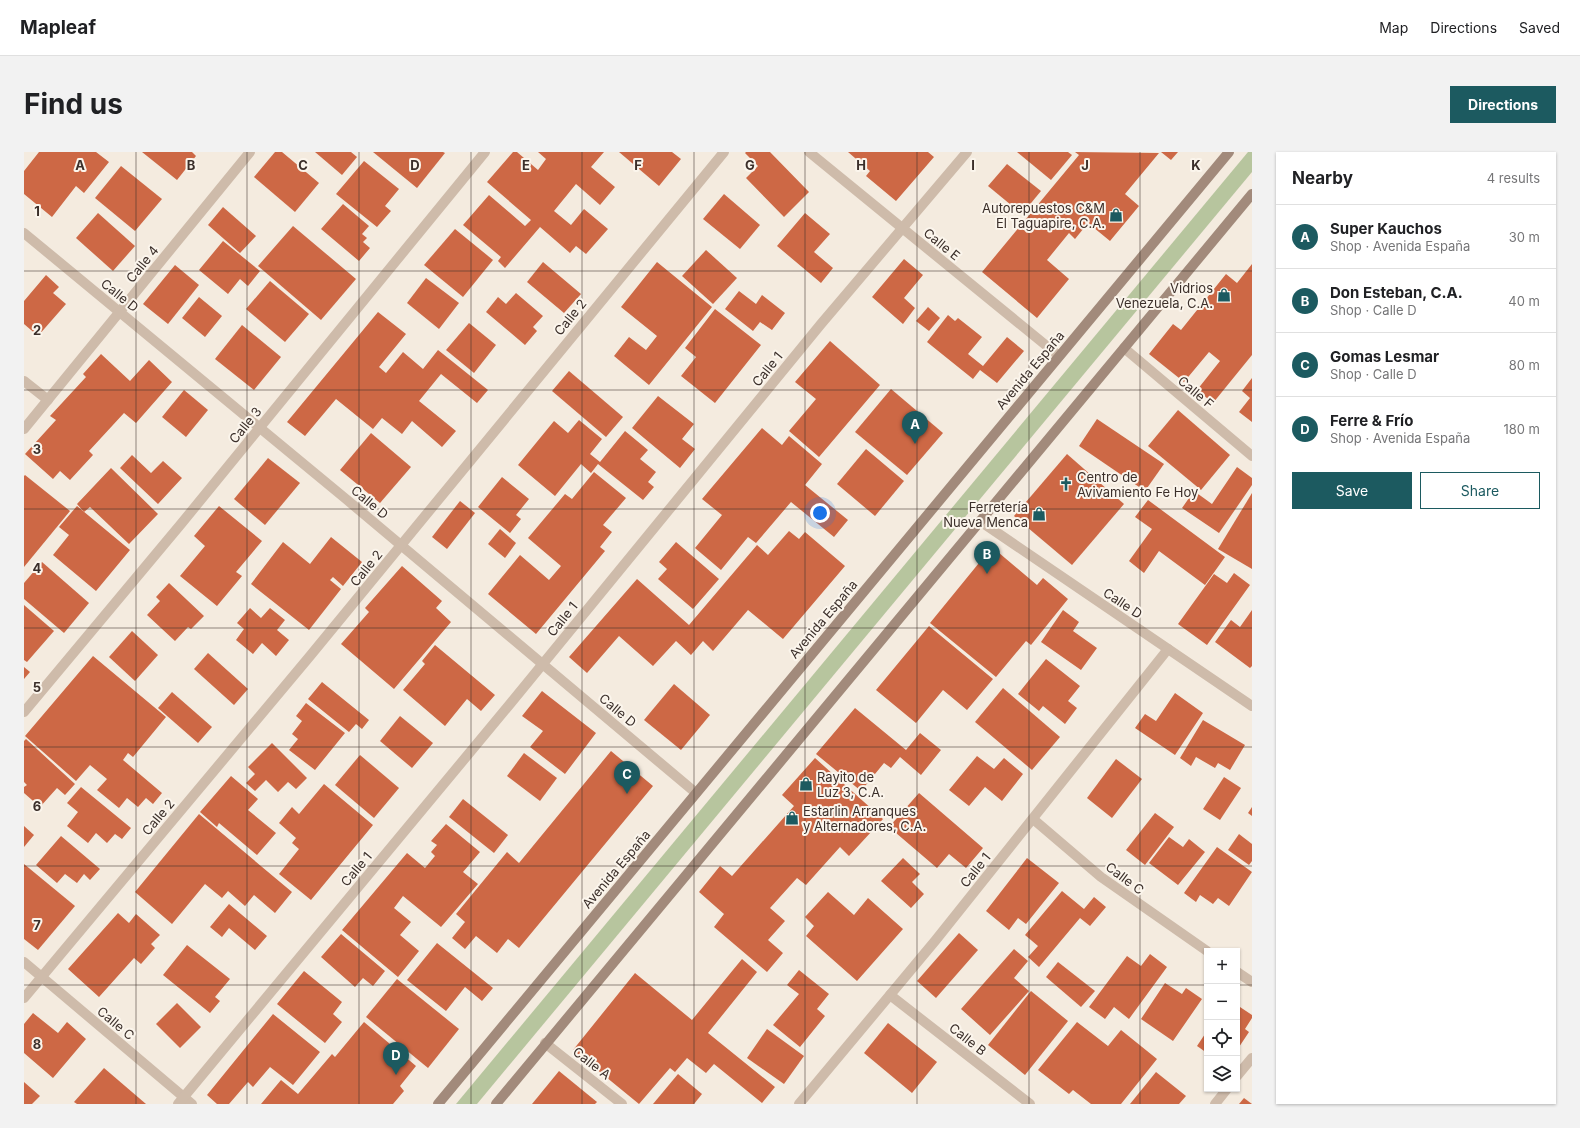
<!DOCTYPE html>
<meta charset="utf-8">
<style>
:root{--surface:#fff;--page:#f2f2f2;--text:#202124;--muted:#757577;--line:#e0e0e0;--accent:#1c5a60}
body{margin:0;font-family:Inter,sans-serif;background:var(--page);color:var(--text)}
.controls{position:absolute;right:12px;bottom:12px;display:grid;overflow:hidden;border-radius:0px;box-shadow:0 1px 3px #0004}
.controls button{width:36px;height:36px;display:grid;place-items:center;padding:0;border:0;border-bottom:1px solid var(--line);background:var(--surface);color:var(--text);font:20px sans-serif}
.you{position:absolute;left:796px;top:361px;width:14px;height:14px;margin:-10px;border:3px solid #fff;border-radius:50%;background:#1a73e8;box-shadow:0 0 0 6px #1a73e833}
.badge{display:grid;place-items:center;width:26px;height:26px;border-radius:50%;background:var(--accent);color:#fff;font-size:13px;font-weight:700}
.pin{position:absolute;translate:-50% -33px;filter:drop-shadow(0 1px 2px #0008)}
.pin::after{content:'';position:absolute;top:21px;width:14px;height:12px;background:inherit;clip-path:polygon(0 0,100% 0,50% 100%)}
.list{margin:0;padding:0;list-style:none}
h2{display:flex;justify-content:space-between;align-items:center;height:52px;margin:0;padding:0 16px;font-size:17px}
h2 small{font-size:13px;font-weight:400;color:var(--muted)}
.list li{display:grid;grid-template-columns:26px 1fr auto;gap:12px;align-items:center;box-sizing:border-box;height:64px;padding:0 16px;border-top:1px solid var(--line)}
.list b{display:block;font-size:15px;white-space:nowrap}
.list p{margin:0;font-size:13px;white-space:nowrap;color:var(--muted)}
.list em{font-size:13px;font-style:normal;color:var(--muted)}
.actions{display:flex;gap:8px;padding:12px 16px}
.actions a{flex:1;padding:9px 0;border:1px solid var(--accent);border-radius:0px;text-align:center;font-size:14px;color:var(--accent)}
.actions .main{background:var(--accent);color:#fff}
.icon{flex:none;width:22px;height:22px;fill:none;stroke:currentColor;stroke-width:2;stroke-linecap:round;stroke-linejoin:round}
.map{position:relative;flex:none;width:1228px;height:952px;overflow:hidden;border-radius:0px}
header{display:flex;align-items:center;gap:24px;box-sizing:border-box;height:56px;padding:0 20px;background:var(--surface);border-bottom:1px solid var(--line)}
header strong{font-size:19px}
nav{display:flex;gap:22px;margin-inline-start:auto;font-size:14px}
.intro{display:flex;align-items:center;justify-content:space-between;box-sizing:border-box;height:96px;padding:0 24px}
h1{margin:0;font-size:28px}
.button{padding:10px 18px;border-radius:0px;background:var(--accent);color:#fff;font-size:14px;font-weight:700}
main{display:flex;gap:24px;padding:0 24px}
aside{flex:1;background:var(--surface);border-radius:0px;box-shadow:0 1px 3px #0004}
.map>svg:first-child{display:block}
</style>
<header>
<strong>Mapleaf</strong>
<nav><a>Map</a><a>Directions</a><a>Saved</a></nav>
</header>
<div class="intro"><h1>Find us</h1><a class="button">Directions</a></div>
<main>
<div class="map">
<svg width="1228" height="952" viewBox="0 0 1228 952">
<rect width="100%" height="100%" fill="#f4ebdf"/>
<polygon fill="#b7c59e" points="1224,0 1228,0 1228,20 453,952 432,952"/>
<g fill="#cd6845">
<polygon points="15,0 72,0 85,10 60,41 52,34 28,65 0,42 0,19"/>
<polygon points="118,0 168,0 172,4 153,28"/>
<polygon points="251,0 258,0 295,31 271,60 230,25"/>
<polygon points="291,0 327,0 333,5 318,23"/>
<polygon points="349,0 419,0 421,1 393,36"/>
<polygon points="489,0 493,0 514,18 522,7 514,0 580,0 567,15 591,35 576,53 552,32 530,59 547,73 560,57 584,77 562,102 552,94 546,101 516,75 481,116 474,109 477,105 439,73 465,43 501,74 507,68 463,30"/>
<polygon points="595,0 648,0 657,7 635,34"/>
<polygon points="722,0 746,0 785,40 760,65 722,26 734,14 721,1"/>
<polygon points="824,0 904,0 910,5 872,49 842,24 846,19"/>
<polygon points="993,0 1044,0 1048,3 1027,28"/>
<polygon points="1051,0 1135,1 1101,42 1115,54 1086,89 1064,71 1051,87 1045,81 1023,108 1045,127 1013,166 958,120 1055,3"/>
<polygon points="1137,0 1154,0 1147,8"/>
<polygon points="340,9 375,37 361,54 367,59 353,75 312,42"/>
<polygon points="983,12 1017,39 998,62 964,34"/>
<polygon points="97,14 138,47 111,79 71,46"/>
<polygon points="700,42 736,73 716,97 679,67"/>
<polygon points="319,52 345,74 338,82 343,86 339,90 346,96 335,109 297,77"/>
<polygon points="199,55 232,84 216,101 184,73"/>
<polygon points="74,61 111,94 89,119 52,86"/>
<polygon points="781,61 806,82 790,100 809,116 797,131 753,94"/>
<polygon points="269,74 332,127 297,168 234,114"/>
<polygon points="431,77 469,108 439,145 400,113"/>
<polygon points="199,89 236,119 224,134 216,127 204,142 175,118"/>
<polygon points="682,98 713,126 689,152 658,124"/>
<polygon points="880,107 899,123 880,146 891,156 879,172 848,145"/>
<polygon points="519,110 557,142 540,161 503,130"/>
<polygon points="633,110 688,155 625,233 590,204 605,185 622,198 633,184 597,155"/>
<polygon points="1228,112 1228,203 1189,251 1173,238 1196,209 1185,200 1160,230 1125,202 1149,172 1157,178 1202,122 1213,131"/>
<polygon points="151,113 175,133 144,172 119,152"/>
<polygon points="22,123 35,135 29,141 42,152 14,184 0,172 0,149"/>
<polygon points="402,126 435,151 415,177 383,151"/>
<polygon points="246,129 285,162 261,190 222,157"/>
<polygon points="715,139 732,152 738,143 761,161 748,178 736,170 729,179 701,157"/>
<polygon points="492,141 519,164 509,175 513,179 501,193 462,160 474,145 482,152"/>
<polygon points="175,145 198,164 181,185 158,166"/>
<polygon points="904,155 916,166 905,179 892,169"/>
<polygon points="691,157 737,193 691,251 657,224 672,205 661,196"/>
<polygon points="354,160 382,182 355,215 362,221 379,200 399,217 414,198 464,238 453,251 417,222 395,249 432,279 418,295 388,269 378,282 358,266 349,277 312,247 281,284 263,270"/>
<polygon points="924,163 931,169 934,166 958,185 944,202 959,214 983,185 1000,199 973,231 956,218 949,227 903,190"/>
<polygon points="445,171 472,193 450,221 422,198"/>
<polygon points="218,173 257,205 230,238 191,207"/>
<polygon points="806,189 856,233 795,305 765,279 792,247 771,230"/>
<polygon points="77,202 106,229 125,208 148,230 112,271 100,261 65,299 69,303 46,328 36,319 29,327 1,302 32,268 26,264 62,225 59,222"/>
<polygon points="545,219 599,265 582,285 528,239"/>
<polygon points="1228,226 1228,270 1215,260 1226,246 1218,239"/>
<polygon points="867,237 919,281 883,323 831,280"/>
<polygon points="160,238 184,258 162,285 138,265"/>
<polygon points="634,244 670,272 658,287 671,297 656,316 608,276"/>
<polygon points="1154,258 1206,303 1177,338 1124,294"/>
<polygon points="1073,267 1140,312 1121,339 1055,294"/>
<polygon points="555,268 578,287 566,302 576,310 601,279 624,298 616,307 632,320 624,330 630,335 619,348 574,312 567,321 557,312 531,344 494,313 530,269 544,281"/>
<polygon points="738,276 758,293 765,284 798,312 781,333 824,368 810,385 767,350 732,391 724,385 697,418 671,396 698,363 678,347"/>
<polygon points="347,281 387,315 356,351 316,318"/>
<polygon points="842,297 880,329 851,364 813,332"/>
<polygon points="1043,302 1100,352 1048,413 990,364"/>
<polygon points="108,303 127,321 139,309 158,326 134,352 96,316"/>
<polygon points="244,306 276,331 241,373 210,347"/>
<polygon points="1213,315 1228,326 1228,333 1195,381 1158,356 1170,339 1188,352"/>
<polygon points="87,316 134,362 105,392 66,355 60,360 53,352"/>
<polygon points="570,320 602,346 579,373 588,380 576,395 581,399 512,482 464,442 496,403 525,428 537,414 504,386 541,342 548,347"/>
<polygon points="1,323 46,359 0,415 0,324"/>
<polygon points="478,325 505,347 492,363 497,367 486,381 454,355"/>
<polygon points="1228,341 1228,417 1194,397"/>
<polygon points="1124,348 1201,405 1181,433 1135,399 1120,421 1105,409 1128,377 1111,365"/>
<polygon points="436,349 451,361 423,397 408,385"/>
<polygon points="53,354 106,398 72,439 29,403 45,383 35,375"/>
<polygon points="195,354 238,389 212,420 218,424 193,454 156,424 181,394 170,384"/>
<polygon points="476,377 492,391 481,406 464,392"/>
<polygon points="765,379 775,387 781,380 821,414 759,487 724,458 689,499 679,489 667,503 652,489 629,514 595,484 563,521 545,505 613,427 665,473 733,393 744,403"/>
<polygon points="307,385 338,410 319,434 309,425 306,428 317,437 285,478 227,432 259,390 286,412"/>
<polygon points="652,390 695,427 669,457 634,427 643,417 635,410"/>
<polygon points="968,395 1013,433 1019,426 1044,447 1007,493 1002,489 972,525 906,471"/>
<polygon points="18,410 65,451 40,481 0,447 0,431"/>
<polygon points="378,414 418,449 412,456 427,470 370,537 317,492 345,460 341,456"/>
<polygon points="1210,421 1226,433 1183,493 1154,472 1190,422 1203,431"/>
<polygon points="145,431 180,464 167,477 164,475 151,489 123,463 136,449 132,445"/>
<polygon points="0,453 30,479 3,510 0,508"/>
<polygon points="226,456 237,466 246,456 261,468 253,478 265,488 252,504 238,491 229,502 212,488 220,477 213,471"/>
<polygon points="1039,458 1055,470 1049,479 1073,496 1057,518 1017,490"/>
<polygon points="1228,458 1228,514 1226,516 1191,490 1207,468 1216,475"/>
<polygon points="905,474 969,527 943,558 919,538 892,571 852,538"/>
<polygon points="108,479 134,503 111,529 85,505"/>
<polygon points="411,493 471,543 457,559 443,547 421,574 379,538 401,512 398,509"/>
<polygon points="184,501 224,537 210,553 170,517"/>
<polygon points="69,504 142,565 109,605 104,601 99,608 138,641 129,652 122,646 114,655 103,646 95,656 73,638 83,627 66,613 52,629 1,584"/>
<polygon points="1022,507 1056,534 1044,549 1053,556 1041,572 1019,554 1015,559 994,542"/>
<polygon points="0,515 6,520 0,527"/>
<polygon points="298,530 345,568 338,577 332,572 325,580 284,547"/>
<polygon points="650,532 686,563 657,598 620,568"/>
<polygon points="979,536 1036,585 1008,618 951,570"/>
<polygon points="518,539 572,581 541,622 506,595 519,579 498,564"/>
<polygon points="148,540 188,575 174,591 134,556"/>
<polygon points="1151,541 1179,561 1151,603 1111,576 1121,562 1132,569"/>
<polygon points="282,551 321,581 291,618 265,598 274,587 268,582 278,569 272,564"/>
<polygon points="831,556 882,598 896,581 917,598 897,623 876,605 867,616 860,611 837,639 792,602"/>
<polygon points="376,564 409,591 388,616 356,589"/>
<polygon points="1179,568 1221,593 1206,618 1194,611 1191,616 1172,605 1167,614 1156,606"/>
<polygon points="2,587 51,632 41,643 33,636 16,655 0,641 0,635 3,633 0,630 0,589"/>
<polygon points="248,591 283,626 272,637 264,630 254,640 242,628 231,639 222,631 231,622 224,615"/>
<polygon points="587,599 629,634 495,796 484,787 473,801 452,784 441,797 428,786 441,770 432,762 483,700 495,711"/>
<polygon points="500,601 533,626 516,649 483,624"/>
<polygon points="336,603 375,636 350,666 311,633"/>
<polygon points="953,604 970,617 980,606 999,622 978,649 961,635 945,654 925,638"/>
<polygon points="791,606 859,667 825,704 816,695 782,733 773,726 746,756 761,769 744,788 759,801 743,820 690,775 700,762 675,740 696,714 708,724 770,654 758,643"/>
<polygon points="1092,607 1118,627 1088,666 1063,646"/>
<polygon points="207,624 234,647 224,658 252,681 233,703 195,671 193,675 176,660"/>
<polygon points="1200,625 1217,636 1196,668 1179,657"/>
<polygon points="300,632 349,673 287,748 255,722 275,697 268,691 272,686 255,671 268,655 275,662"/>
<polygon points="57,635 107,676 98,687 91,682 83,691 72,681 64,691 43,674 54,660 43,651"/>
<polygon points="895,641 959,696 942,716 925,702 913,716 865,675"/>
<polygon points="439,647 484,683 470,701 425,665"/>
<polygon points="1228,655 1228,664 1224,661"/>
<polygon points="1131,661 1150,675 1121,713 1102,698"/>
<polygon points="175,662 268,740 251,761 230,743 221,754 204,739 198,746 181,732 148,772 111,740"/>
<polygon points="422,672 456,700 439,720 454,732 417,775 379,744 370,756 387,770 376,783 395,799 374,825 318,778 383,701 401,716 411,704 407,700 413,693 407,689"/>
<polygon points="0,674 10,683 0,695"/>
<polygon points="1215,682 1228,692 1228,709 1225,713 1204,698"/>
<polygon points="37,684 76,717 66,728 60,722 53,731 41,722 33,731 12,713"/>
<polygon points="1145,685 1159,695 1165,687 1181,700 1154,733 1125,711"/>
<polygon points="1193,695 1228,720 1205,754 1194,746 1189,752 1176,743 1172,750 1160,741"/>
<polygon points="879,706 896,722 888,730 900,742 887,756 857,729"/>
<polygon points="1003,706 1035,731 1002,772 994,766 985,778 962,759"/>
<polygon points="0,712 51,754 14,798 0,787"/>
<polygon points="1038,739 1060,757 1070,745 1082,755 1066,774 1056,766 1015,815 1004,805 1014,794 1001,783"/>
<polygon points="804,740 830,763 844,746 879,777 833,829 782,784 790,774 781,765"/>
<polygon points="205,752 243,784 231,798 205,776 198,785 186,775"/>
<polygon points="94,761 105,771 112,762 136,783 127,792 131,796 117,812 110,806 75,845 44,817"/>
<polygon points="935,781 954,798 912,846 893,829"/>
<polygon points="317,782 361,819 349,834 339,826 331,835 297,805"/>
<polygon points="413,791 469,836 458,849 441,835 422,859 383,828"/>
<polygon points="163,793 206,827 191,845 196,849 186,861 139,823"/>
<polygon points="990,797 1004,809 990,826 1005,839 966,883 937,857"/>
<polygon points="1126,802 1143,815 1105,867 1090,855 1081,867 1065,855 1103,804 1117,814"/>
<polygon points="718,807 733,820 684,881 751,935 738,951 690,912 682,921 663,906 651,920 646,916 615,952 549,898 611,821 668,868"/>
<polygon points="1034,810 1071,839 1057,855 1022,825"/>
<polygon points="775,818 805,842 793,857 801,864 776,895 749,873 775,842 763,833"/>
<polygon points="280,819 318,850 309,862 318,870 301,891 253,852"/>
<polygon points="373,827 435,877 404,916 342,865"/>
<polygon points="1141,831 1158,842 1162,836 1178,847 1149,889 1117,867"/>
<polygon points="1007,839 1044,869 1001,923 964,893"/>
<polygon points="153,851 177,875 156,896 132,872"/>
<polygon points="1213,853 1228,863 1228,866 1221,877 1225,880 1213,898"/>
<polygon points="9,861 34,881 43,870 62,887 29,926 0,901 0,872"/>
<polygon points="249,862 296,900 269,933 246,915 229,935 224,930 205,952 193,952 183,943"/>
<polygon points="340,870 392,914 376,934 380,939 369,952 237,952 257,928 274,942 308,902 311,905"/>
<polygon points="1053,870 1084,894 1097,878 1133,907 1097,952 1067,952 1049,938 1045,942 1014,918"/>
<polygon points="864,871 913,910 888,941 840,901"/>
<polygon points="743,877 780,904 760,932 723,906"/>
<polygon points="1183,879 1183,901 1173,894"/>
<polygon points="80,916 122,952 53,952 50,950"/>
<polygon points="535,919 573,950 571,952 508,952"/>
<polygon points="1132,920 1162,944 1155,952 1106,952"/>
<polygon points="654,922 678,942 670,952 629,952"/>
<polygon points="0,930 16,944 8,952 0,952"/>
<polygon points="1220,946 1228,952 1215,952"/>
</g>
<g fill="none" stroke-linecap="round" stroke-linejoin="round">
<g stroke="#cebbaa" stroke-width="10">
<polyline points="785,0 1035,204"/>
<polyline points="0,81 322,347 672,641"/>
<polyline points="1100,196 1228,304"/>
<polyline points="0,229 24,248"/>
<polyline points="0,277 226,0"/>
<polyline points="956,369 1228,554"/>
<polyline points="0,560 157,372 461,0"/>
<polyline points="1009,667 1077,725 1183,799"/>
<polyline points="0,810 168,952"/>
<polyline points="1213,820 1228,830"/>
<polyline points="866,843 1006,952"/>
<polyline points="0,846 286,504 700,0"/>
<polyline points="521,891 598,952"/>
<polyline points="1213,924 1228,906"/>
<polyline points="154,952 486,552 797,172 943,0"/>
<polyline points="775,952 911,789 1144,497"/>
<polyline points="1191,952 1203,937"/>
</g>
<g stroke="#a28a7b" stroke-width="10">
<polyline points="414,952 1205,0"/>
<polyline points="472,952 1228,42"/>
</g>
</g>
<path fill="none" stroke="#3b2f2a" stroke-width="1" stroke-opacity="0.55" d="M 112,0 L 112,952M 223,0 L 223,952M 335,0 L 335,952M 447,0 L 447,952M 558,0 L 558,952M 670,0 L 670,952M 781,0 L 781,952M 893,0 L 893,952M 1005,0 L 1005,952M 1116,0 L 1116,952M 0,119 L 1228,119M 0,238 L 1228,238M 0,357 L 1228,357M 0,476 L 1228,476M 0,595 L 1228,595M 0,714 L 1228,714M 0,833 L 1183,833M 1213,833 L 1228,833"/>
<defs>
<g id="shop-bare" transform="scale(1.08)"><path d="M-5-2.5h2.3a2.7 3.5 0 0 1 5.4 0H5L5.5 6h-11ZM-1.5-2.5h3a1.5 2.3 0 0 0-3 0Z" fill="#1c5a60" stroke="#fbf5ec" stroke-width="2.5" paint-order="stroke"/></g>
<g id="church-bare" transform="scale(1.08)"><path d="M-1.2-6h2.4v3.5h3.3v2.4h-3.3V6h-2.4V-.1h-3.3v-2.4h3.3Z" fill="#1c5a60" stroke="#fbf5ec" stroke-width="2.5" paint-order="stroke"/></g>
</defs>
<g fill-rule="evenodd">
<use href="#shop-bare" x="1092" y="63"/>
<use href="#shop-bare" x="1200" y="143"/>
<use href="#church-bare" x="1042" y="332"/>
<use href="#shop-bare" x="1015" y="362"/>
<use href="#shop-bare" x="782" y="632"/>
<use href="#shop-bare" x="768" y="666"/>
</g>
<g text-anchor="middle" stroke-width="4" stroke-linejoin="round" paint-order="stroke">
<g font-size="13" fill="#3b2f2a" stroke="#fbf5ec" text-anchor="end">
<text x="1081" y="61">Autorepuestos C&amp;M<tspan x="1081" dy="15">El Taguapire, C.A.</tspan></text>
<text x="1189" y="141">Vidrios<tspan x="1189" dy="15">Venezuela, C.A.</tspan></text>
<text x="1053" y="330" text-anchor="start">Centro de<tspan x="1053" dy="15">Avivamiento Fe Hoy</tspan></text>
<text x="1004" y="360">Ferretería<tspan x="1004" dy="15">Nueva Menca</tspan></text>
<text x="793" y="630" text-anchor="start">Rayito de<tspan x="793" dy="15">Luz 3, C.A.</tspan></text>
<text x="779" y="664" text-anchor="start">Estarlin Arranques<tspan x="779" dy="15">y Alternadores, C.A.</tspan></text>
</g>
<g font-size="13" fill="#3b2f2a" stroke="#fbf5ec">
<text transform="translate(918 92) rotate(39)" y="5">Calle E</text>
<text transform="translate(118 112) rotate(-51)" y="5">Calle 4</text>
<text transform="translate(96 143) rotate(39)" y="5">Calle D</text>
<text transform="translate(546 165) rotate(-51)" y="5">Calle 2</text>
<text transform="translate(743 217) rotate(-51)" y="5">Calle 1</text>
<text transform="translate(1006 218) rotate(-50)" y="5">Avenida España</text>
<text transform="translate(1172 240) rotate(40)" y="5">Calle F</text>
<text transform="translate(221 273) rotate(-51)" y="5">Calle 3</text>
<text transform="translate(346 350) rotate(40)" y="5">Calle D</text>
<text transform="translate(342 416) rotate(-51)" y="5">Calle 2</text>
<text transform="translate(1099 451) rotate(34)" y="5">Calle D</text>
<text transform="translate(538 467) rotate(-51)" y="5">Calle 1</text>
<text transform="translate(799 467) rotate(-50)" y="5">Avenida España</text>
<text transform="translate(594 558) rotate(40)" y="5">Calle D</text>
<text transform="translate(134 665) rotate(-50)" y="5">Calle 2</text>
<text transform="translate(332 717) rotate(-50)" y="5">Calle 1</text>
<text transform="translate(592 717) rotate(-50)" y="5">Avenida España</text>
<text transform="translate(951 718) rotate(-51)" y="5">Calle 1</text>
<text transform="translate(1101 726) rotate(37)" y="5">Calle C</text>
<text transform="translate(92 871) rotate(40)" y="5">Calle C</text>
<text transform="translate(944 887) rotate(38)" y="5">Calle B</text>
<text transform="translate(568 911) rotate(38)" y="5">Calle A</text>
</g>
</g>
<g font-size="13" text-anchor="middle" font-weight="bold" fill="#3b2f2a" stroke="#fbf5ec" stroke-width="4" stroke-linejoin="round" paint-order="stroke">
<text x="56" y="18">A</text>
<text x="167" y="18">B</text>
<text x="279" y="18">C</text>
<text x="391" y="18">D</text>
<text x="502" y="18">E</text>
<text x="614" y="18">F</text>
<text x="726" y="18">G</text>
<text x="837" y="18">H</text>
<text x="949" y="18">I</text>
<text x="1061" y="18">J</text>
<text x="1172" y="18">K</text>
<text x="13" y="64">1</text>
<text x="13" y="183">2</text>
<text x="13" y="302">3</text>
<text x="13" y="421">4</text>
<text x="13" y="540">5</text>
<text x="13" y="659">6</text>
<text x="13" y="778">7</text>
<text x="13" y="897">8</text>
</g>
</svg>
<div class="controls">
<button>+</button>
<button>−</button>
<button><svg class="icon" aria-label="locate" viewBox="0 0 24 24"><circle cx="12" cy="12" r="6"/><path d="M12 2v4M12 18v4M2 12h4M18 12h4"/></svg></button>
<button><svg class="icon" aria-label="layers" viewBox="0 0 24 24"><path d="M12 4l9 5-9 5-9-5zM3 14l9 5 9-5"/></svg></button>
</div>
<div class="you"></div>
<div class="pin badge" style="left:891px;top:292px">A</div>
<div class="pin badge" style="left:963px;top:422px">B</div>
<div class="pin badge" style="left:603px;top:642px">C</div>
<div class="pin badge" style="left:372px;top:923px">D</div>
</div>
<aside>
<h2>Nearby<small>4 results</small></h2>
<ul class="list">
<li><span class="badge">A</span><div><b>Super Kauchos</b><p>Shop · Avenida España</p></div><em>30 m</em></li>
<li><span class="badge">B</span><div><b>Don Esteban, C.A.</b><p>Shop · Calle D</p></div><em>40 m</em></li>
<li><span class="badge">C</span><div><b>Gomas Lesmar</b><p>Shop · Calle D</p></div><em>80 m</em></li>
<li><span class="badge">D</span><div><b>Ferre &amp; Frío</b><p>Shop · Avenida España</p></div><em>180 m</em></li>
</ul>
<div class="actions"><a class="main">Save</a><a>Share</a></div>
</aside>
</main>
